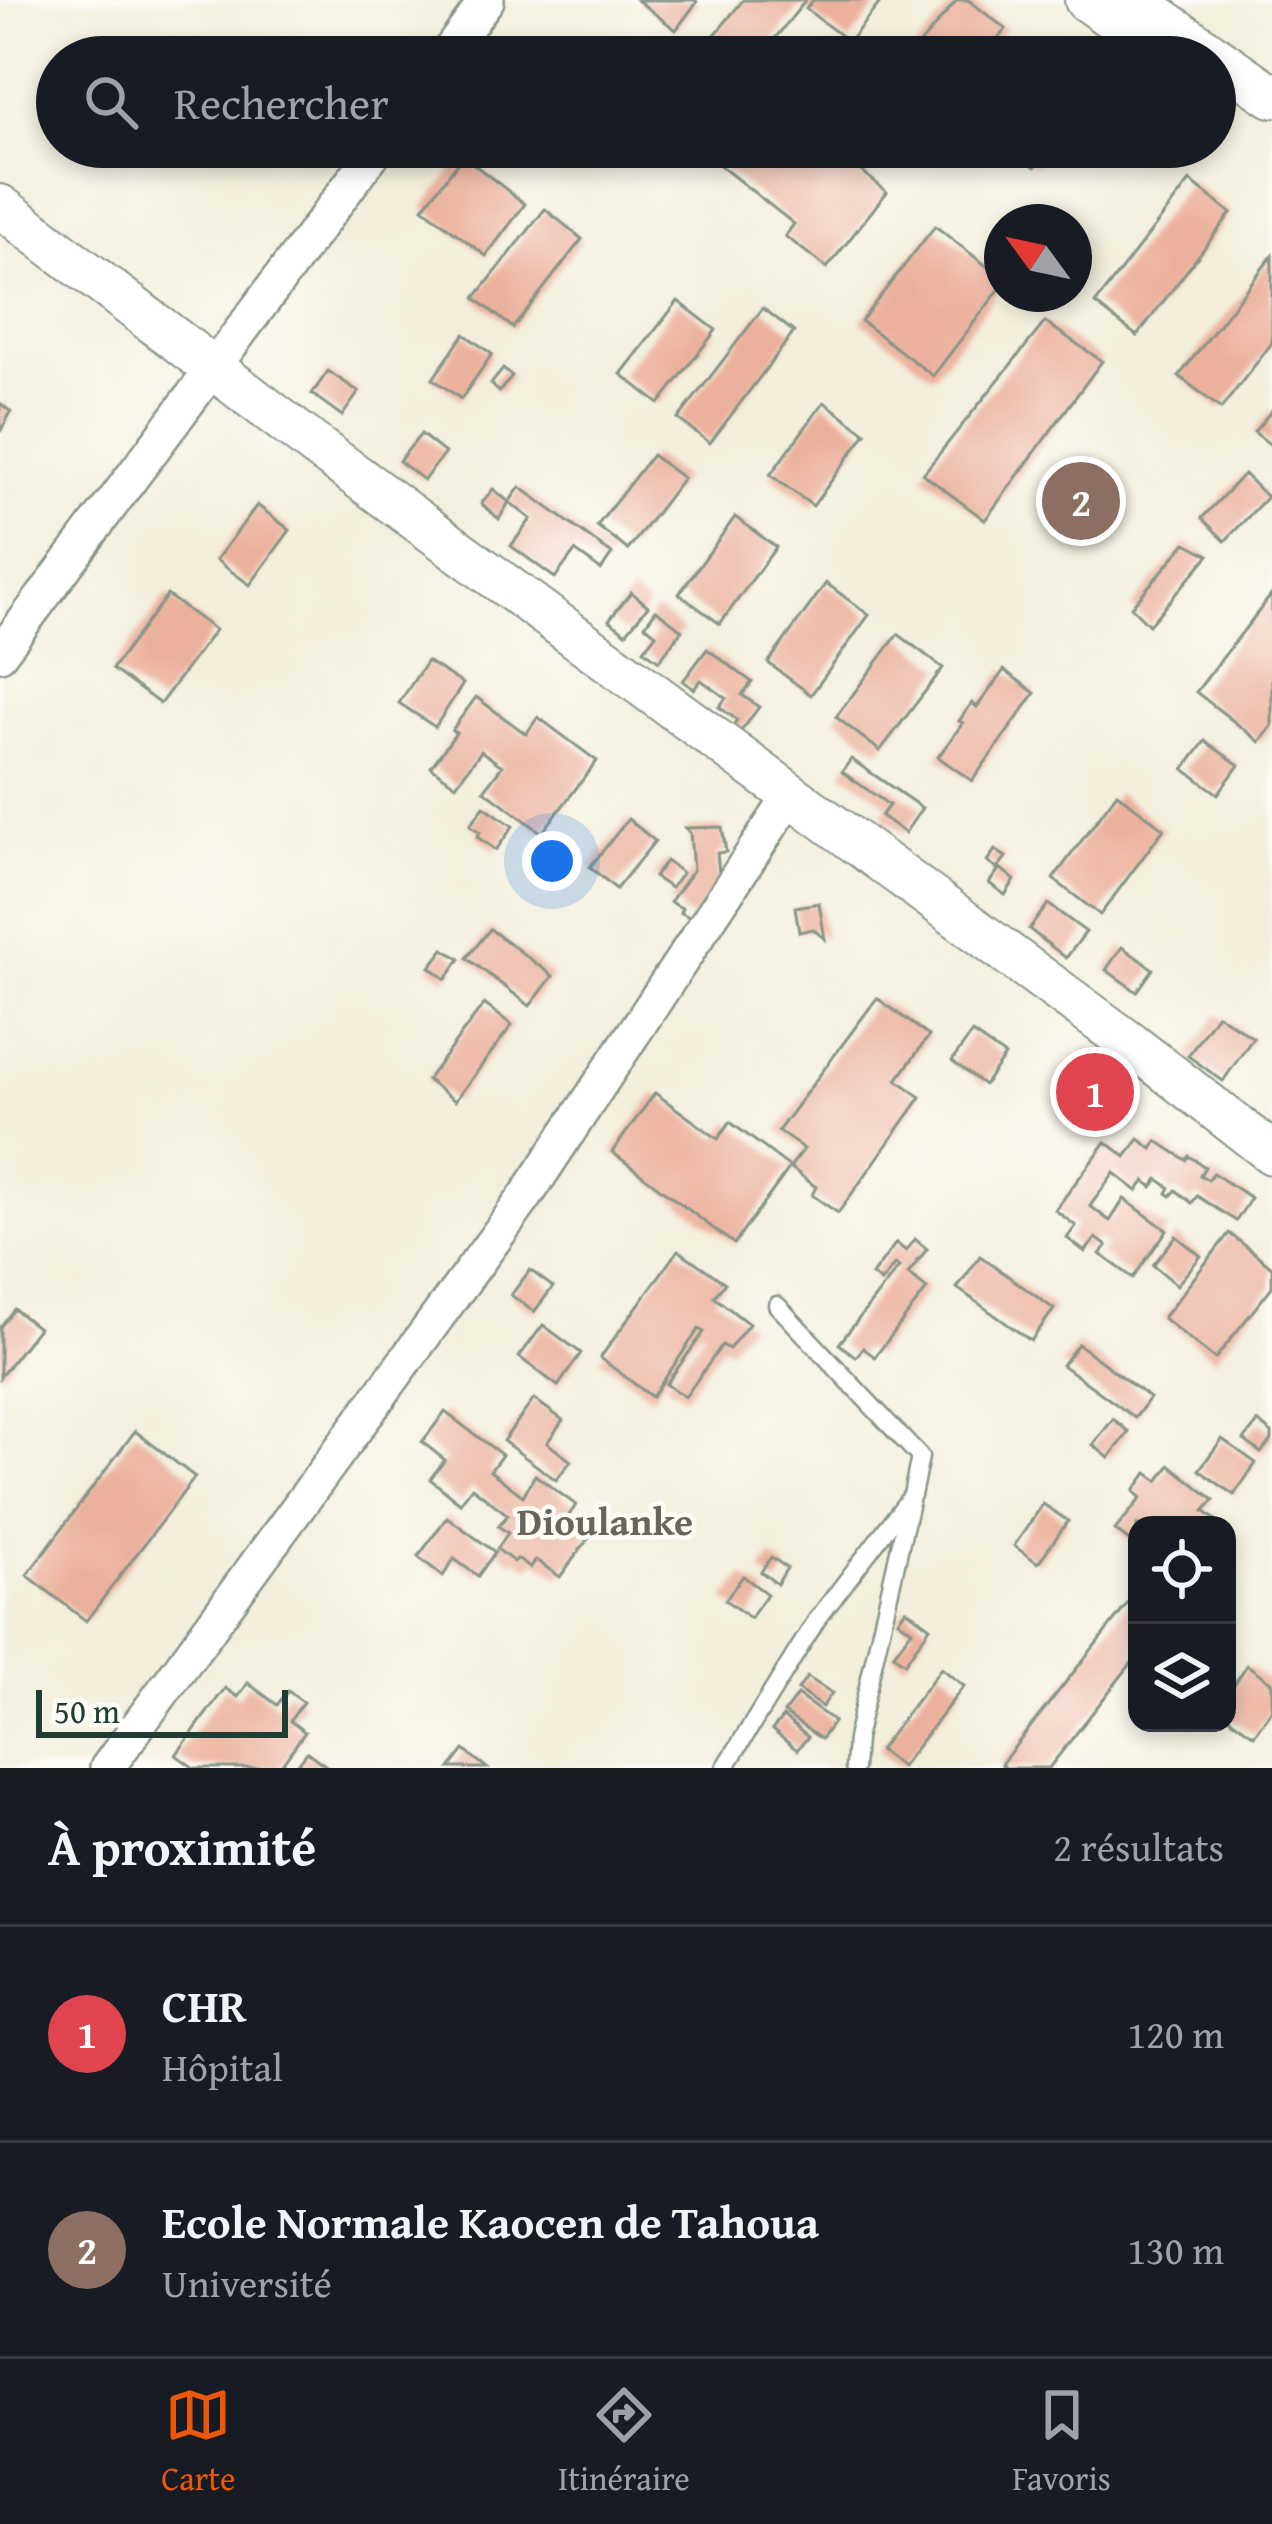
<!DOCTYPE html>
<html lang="fr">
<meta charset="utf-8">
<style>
:root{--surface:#171b24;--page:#20242c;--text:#f1f3f6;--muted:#9ea1a6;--line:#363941;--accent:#ea580c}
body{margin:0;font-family:"Gentium Book Plus",serif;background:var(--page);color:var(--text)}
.controls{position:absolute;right:36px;bottom:36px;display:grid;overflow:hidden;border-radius:24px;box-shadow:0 6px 18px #0003}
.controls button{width:108px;height:108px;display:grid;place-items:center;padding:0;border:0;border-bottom:3px solid var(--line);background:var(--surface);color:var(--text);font:60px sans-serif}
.compass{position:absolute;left:984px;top:204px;width:108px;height:108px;border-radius:50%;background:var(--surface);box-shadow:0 6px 18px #0003;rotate:303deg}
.scale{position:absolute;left:36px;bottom:30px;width:252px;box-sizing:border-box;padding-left:12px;border:6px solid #1f3d34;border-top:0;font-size:33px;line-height:42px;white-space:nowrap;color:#1f3d34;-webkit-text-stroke:9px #fdfcf7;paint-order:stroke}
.you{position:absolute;left:552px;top:861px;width:42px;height:42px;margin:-30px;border:9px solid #fff;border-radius:50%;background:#1a73e8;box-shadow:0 0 0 18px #1a73e833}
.badge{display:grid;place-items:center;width:78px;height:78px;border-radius:50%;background:var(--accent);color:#fff;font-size:39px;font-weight:700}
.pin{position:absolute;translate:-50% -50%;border:6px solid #fff;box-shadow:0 3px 12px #0006}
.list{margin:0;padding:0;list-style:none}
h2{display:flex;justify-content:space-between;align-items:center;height:156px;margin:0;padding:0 48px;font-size:51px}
h2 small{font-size:39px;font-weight:400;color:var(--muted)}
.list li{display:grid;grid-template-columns:78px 1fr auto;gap:36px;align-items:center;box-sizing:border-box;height:216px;padding:0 48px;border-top:3px solid var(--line)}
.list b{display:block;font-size:45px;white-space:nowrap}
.list p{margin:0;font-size:39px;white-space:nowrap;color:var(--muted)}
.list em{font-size:39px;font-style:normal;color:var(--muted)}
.icon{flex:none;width:66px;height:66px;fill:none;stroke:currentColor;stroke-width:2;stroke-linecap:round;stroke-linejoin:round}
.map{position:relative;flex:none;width:1272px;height:1768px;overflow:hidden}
.search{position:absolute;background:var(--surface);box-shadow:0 6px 18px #0003;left:36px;right:36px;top:36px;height:132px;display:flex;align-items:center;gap:30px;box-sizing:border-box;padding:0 42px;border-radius:66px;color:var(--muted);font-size:45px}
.sheet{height:588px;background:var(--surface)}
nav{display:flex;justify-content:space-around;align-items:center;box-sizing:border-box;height:168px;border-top:3px solid var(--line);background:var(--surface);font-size:33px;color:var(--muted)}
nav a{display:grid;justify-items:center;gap:6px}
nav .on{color:var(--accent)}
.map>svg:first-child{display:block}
</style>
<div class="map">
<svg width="1272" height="1768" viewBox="0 0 1272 1768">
<rect width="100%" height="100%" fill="#fdfcf7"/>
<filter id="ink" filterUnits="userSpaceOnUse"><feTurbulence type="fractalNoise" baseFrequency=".00833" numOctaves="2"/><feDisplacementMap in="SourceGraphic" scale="24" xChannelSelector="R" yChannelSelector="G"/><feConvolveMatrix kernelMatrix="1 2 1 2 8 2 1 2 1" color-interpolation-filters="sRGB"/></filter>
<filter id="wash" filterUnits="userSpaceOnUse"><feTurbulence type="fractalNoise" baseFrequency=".004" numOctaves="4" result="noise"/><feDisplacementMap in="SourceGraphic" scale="48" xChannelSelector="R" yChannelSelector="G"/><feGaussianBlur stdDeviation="2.7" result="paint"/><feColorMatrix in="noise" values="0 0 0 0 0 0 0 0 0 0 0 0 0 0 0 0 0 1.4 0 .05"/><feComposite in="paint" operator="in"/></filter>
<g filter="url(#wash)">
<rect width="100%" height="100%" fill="#f3efdc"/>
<g id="blocks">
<g fill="#ecb19c">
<polygon points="637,0 695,0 697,2 676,30"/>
<polygon points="743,0 806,0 760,57 730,57 710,41"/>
<polygon points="813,0 882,0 849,42 806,9"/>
<polygon points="957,0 968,0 1006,29 982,57 909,57"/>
<polygon points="677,147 813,147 838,167 845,158 887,192 827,268 785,236 794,224 698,148 691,158"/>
<polygon points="1010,147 1052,147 1035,167"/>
<polygon points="463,156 525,204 486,256 423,208"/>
<polygon points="1190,181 1231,213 1137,336 1095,304"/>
<polygon points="545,209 582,239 513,328 475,298"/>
<polygon points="935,226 1002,278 1002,286 933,376 861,321"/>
<polygon points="1272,256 1272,343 1221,409 1179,376"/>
<polygon points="678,301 716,330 659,404 621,374"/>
<polygon points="763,308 794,332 710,443 678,419"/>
<polygon points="1045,322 1102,361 985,520 923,474"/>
<polygon points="464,334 492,354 461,399 433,379"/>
<polygon points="503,369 512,376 499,392 491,384"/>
<polygon points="328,371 359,392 342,416 312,394"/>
<polygon points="824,402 866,433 813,506 770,475"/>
<polygon points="0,403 11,412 0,432"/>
<polygon points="1272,410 1272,446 1254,432"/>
<polygon points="421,434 445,453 424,480 399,461"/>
<polygon points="652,455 683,478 628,550 597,526"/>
<polygon points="1244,474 1267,497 1225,541 1202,518"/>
<polygon points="520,487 612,554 601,570 575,551 555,578 511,546 531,519 509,502"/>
<polygon points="493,489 509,502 499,519 481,504"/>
<polygon points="257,505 290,530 250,585 216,560"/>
<polygon points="735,517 776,547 720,624 679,594"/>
<polygon points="1186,543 1209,555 1149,625 1131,607"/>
<polygon points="826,583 869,615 811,695 768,663"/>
<polygon points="631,592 648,606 626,633 609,620"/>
<polygon points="1272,594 1272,726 1260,742 1196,692"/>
<polygon points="167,595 215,630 160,704 112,669"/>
<polygon points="656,610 682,630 659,661 644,650 656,634 645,625"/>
<polygon points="898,634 943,668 880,751 836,717"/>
<polygon points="707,649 752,682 742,695 759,707 739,734 731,728 737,720 719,707 726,698 701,680 694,689 683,681"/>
<polygon points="427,661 463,684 435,727 399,703"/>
<polygon points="1004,670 1035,693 972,781 938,757 963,723 959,721 972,703 977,707"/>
<polygon points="476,697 526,734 538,717 597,761 542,833 484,790 502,766 481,751 456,785 431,767 456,733 452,730"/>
<polygon points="1205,741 1239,765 1218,794 1184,769"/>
<polygon points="851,759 922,808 905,833 881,816 889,805 842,772"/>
<polygon points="1117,793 1164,829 1100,915 1053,879"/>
<polygon points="484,806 513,826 496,850 477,837 480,832 470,825"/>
<polygon points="628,819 655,841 616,889 590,867"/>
<polygon points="722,827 726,852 717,853 720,882 693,919 680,912 682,908 670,902 693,870 690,833 685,828"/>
<polygon points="995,850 1006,857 997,869 987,861"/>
<polygon points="666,861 682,873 671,888 654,877"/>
<polygon points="1000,868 1015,880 1005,895 989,883"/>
<polygon points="819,903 825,939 813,929 799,932 795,907"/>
<polygon points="1048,904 1086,932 1066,958 1029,929"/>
<polygon points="490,929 553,976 530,1006 467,958"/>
<polygon points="1122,947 1153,969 1137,992 1106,970"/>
<polygon points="444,949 460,959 446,979 430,967"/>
<polygon points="877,998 929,1036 897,1080 921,1097 838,1213 812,1195 816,1187 790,1167 804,1149 778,1131"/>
<polygon points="484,1004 512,1025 455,1101 427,1080"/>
<polygon points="1217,1014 1253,1038 1223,1081 1188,1056"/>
<polygon points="972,1033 1005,1056 984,1085 952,1061"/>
<polygon points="655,1093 718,1139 730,1122 790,1167 734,1244 612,1152"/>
<polygon points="1139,1139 1152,1149 1157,1141 1186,1160 1189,1156 1205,1167 1200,1175 1208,1180 1213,1173 1251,1198 1236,1221 1197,1196 1192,1203 1176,1190 1171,1196 1167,1193 1170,1188 1158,1179 1152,1187 1145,1181 1137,1191 1114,1173 1090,1206 1110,1221 1124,1199 1167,1230 1133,1278 1100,1254 1107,1246 1096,1238 1085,1252 1067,1238 1076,1226 1055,1210 1106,1142 1126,1157"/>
<polygon points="1229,1233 1272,1267 1272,1287 1215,1359 1163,1318"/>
<polygon points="1176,1236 1201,1256 1177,1285 1153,1265"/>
<polygon points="915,1239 927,1249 908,1274 927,1289 875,1357 863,1348 856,1357 839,1344 899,1267 895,1264 881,1282 872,1275 896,1243 906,1251"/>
<polygon points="678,1250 725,1283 714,1297 749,1324 729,1349 722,1345 685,1397 666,1384 704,1332 699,1329 652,1397 600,1358"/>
<polygon points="980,1256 1054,1309 1031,1341 957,1288"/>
<polygon points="530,1270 553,1287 534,1312 511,1295"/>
<polygon points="14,1309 38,1328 0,1377 0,1327"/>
<polygon points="543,1325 581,1353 558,1386 519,1357"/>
<polygon points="1078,1344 1150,1398 1135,1418 1062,1365"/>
<polygon points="534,1399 563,1420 547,1443 571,1461 556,1480 503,1441"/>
<polygon points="445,1412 502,1455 490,1471 523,1496 535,1475 576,1505 567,1518 591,1535 560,1577 536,1560 530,1568 517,1559 514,1562 497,1549 508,1533 498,1526 508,1515 472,1487 460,1503 430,1479 445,1460 422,1442"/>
<polygon points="1113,1419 1129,1432 1109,1458 1093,1445"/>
<polygon points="1258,1422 1272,1433 1272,1439 1261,1453 1244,1440"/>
<polygon points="135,1431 195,1477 86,1621 27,1575"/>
<polygon points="1222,1439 1256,1463 1234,1495 1199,1470"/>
<polygon points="1170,1465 1214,1500 1204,1511 1222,1525 1137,1525 1137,1547 1115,1530 1141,1498 1134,1491 1147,1473 1158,1481"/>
<polygon points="1043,1504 1068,1521 1038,1563 1014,1546"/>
<polygon points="447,1517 495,1552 478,1576 454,1559 443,1576 418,1557"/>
<polygon points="771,1557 787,1568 777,1584 761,1572"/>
<polygon points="743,1576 767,1594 750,1618 725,1600"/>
<polygon points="1137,1592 1137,1656 1049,1768 1006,1768 1001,1764"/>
<polygon points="906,1609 930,1627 905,1663 893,1655 912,1630 898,1620"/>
<polygon points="1247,1665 1272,1683 1272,1709 1254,1735 1227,1716 1227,1695"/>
<polygon points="941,1668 964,1686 901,1767 879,1750"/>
<polygon points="807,1677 832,1693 822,1707 798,1690"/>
<polygon points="248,1683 277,1705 288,1691 303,1702 290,1721 305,1732 279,1768 194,1768 176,1755 225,1688 238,1697"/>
<polygon points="797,1695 834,1721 821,1739 784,1713"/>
<polygon points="783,1717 808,1737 797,1750 772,1730"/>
<polygon points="464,1750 487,1768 450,1768"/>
<polygon points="307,1752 329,1768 295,1768"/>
</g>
</g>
</g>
<g filter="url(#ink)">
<use href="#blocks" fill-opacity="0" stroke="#899688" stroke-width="3"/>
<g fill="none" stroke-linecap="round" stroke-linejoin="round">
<g stroke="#899688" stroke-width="21">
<g id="service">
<polyline points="725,1768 816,1621 912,1495 920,1457 777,1305"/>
<polyline points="854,1768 856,1739 910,1502"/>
</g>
</g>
<g stroke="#899688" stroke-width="38">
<g id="minor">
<polyline points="445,57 487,0"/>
<polyline points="0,654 378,147"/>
<polyline points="107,1768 526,1196 791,795"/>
</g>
</g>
<g stroke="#899688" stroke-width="46">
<g id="tertiary">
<polyline points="1086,0 1154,47"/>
<polyline points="1134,0 1272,96"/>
<polyline points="0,206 317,447 1131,1044 1272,1153"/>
</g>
</g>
<use href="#service" stroke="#fff" stroke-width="16"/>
<use href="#minor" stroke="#fff" stroke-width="33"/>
<use href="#tertiary" stroke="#fff" stroke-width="42"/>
</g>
</g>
<g text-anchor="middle" stroke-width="9" stroke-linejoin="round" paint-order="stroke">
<g font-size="39" font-weight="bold" fill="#676658" stroke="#fdfcf7">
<text x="605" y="1535">Dioulanke</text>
</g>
</g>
</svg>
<div class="controls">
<button><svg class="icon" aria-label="locate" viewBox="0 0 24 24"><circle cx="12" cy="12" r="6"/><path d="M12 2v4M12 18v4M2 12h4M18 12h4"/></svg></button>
<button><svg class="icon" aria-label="layers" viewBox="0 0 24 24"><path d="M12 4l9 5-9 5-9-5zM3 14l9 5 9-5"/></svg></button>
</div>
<svg class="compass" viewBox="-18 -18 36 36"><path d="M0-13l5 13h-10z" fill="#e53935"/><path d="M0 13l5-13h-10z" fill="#9ea1a6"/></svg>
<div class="scale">50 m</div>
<div class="you"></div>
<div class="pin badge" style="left:1095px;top:1092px;background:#e0444e">1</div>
<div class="pin badge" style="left:1081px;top:501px;background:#8d6e63">2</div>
<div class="search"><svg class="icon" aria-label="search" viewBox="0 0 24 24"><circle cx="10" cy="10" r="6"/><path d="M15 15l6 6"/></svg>Rechercher</div>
</div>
<section class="sheet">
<h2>À proximité<small>2 résultats</small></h2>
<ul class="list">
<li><span class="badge" style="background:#e0444e">1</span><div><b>CHR</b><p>Hôpital</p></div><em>120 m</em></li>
<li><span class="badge" style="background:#8d6e63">2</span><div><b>Ecole Normale Kaocen de Tahoua</b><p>Université</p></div><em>130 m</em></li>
</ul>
</section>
<nav>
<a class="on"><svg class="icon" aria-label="map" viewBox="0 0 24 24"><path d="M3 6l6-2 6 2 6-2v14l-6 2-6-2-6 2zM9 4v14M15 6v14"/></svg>Carte</a>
<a><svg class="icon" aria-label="directions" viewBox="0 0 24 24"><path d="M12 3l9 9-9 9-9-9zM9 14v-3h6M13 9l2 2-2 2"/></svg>Itinéraire</a>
<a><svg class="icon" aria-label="saved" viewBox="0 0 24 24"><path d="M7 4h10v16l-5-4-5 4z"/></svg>Favoris</a>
</nav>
